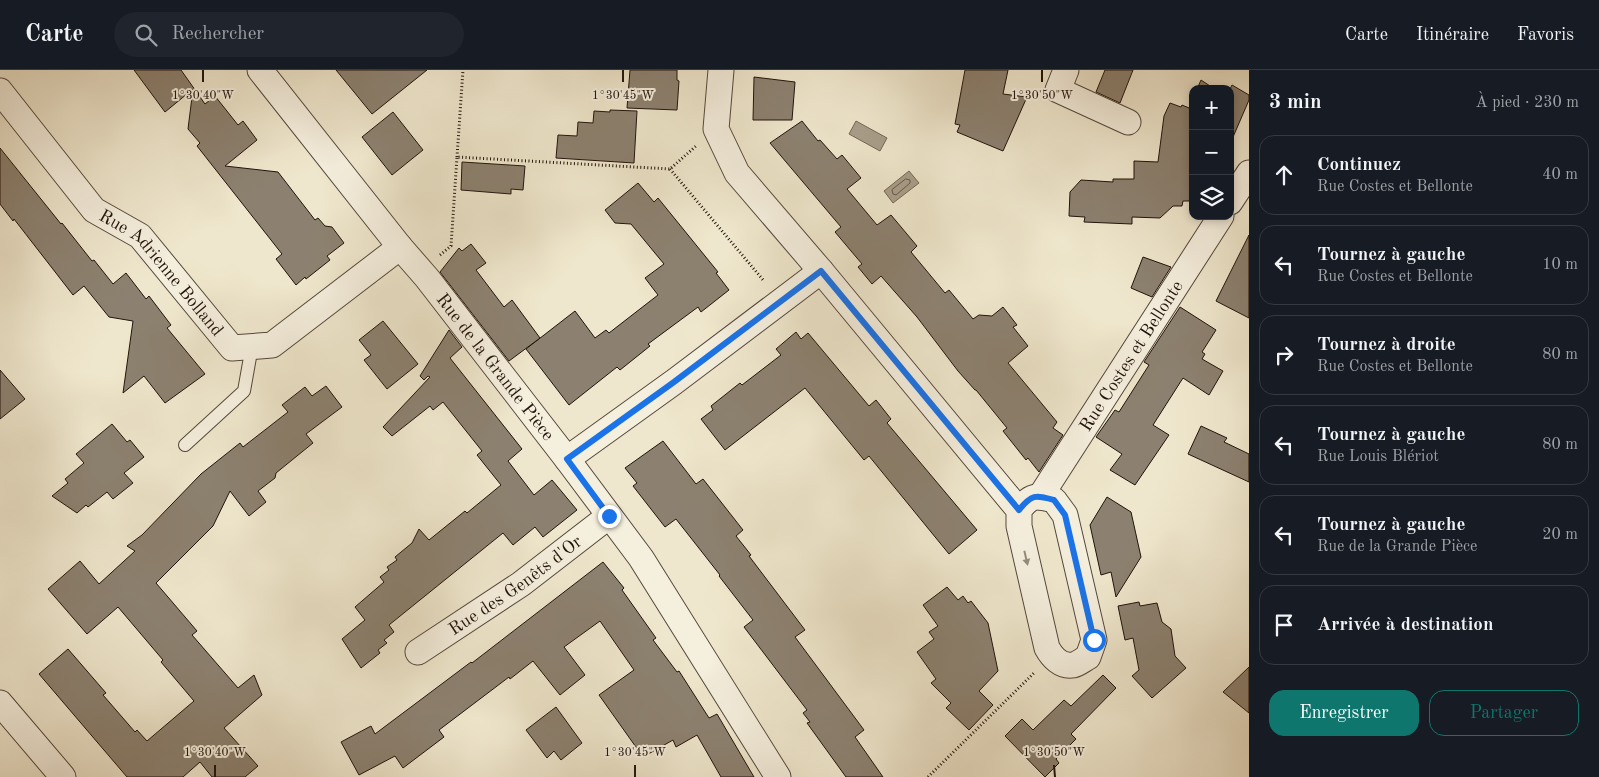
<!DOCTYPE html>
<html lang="fr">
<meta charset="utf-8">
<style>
:root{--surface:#171b24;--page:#20242c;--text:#f1f3f6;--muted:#9ea1a6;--line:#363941;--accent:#0f766e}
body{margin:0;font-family:"Old Standard TT",serif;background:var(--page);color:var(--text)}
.controls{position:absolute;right:15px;top:15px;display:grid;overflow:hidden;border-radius:10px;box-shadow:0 2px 8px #0003}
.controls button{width:45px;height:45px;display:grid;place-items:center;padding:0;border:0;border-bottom:1px solid var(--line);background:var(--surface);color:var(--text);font:25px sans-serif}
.stop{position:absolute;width:15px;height:15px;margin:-11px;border:4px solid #1a73e8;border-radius:50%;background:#fff}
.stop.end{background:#1a73e8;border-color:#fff;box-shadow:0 1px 5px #0008}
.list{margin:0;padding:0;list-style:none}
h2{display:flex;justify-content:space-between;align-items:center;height:65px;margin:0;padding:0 20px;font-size:21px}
h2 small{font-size:16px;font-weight:400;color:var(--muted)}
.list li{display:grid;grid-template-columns:32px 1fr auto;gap:15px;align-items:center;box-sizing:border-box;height:80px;margin:0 10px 10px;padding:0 10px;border:1px solid var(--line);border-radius:15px}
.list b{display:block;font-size:19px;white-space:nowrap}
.list p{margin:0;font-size:16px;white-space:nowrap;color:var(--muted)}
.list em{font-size:16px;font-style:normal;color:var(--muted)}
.actions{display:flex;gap:10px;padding:15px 20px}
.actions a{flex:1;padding:11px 0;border:1px solid var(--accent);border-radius:15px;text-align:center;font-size:18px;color:var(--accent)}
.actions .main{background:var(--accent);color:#fff}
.icon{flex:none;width:28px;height:28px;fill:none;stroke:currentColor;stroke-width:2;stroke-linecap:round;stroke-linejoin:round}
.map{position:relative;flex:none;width:1249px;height:707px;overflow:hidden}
header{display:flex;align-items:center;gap:30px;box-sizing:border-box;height:70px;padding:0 25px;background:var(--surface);border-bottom:1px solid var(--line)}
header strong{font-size:24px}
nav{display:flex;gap:28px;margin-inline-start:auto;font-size:18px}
.search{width:350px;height:45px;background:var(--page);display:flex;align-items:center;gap:12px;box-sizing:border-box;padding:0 18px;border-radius:28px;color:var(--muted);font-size:19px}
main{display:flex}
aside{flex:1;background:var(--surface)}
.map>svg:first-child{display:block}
</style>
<header>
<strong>Carte</strong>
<div class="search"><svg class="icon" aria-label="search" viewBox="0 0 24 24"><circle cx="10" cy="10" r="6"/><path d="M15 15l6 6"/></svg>Rechercher</div>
<nav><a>Carte</a><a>Itinéraire</a><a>Favoris</a></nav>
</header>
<main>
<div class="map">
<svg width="1249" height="707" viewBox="0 0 1249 707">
<rect width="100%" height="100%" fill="#efe7cd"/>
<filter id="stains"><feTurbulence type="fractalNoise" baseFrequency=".004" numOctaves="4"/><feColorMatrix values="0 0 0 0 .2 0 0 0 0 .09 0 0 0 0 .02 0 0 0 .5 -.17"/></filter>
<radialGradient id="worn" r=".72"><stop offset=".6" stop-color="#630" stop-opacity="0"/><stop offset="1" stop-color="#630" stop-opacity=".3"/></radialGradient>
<g fill="#a99f8b" stroke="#726758">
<polygon points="856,51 887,68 880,81 849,64"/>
<polygon points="909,101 919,113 893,133 884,121"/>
</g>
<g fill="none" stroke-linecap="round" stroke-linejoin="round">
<polygon stroke="#64594b" stroke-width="1" points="906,109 910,110 910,113 896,125 893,124 892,120"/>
</g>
<g fill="#8c8170" stroke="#20130b">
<polygon points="134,0 181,0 205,34 215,26 238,55 243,51 257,70 225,96 278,102 315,150 318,148 325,156 332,157 344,173 327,186 330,190 306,209 305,207 296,215 276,189 282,184 197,76 200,73 188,59 193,19 165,42"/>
<polygon points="336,0 427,0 372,44"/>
<polygon points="630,0 677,0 677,10 679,11 677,40 627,38"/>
<polygon points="965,0 1008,0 1003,24 1027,27 1003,81 957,62 960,55 955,54"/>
<polygon points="1105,0 1133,0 1120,33 1096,22"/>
<polygon points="754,7 795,12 792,50 753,50"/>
<polygon points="1201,10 1213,18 1214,19 1197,19"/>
<polygon points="1232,15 1249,25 1249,30 1230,74 1230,19"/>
<polygon points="1193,29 1193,131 1183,131 1182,136 1173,136 1160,148 1132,147 1132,154 1084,152 1085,147 1069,146 1070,122 1081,110 1113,112 1113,109 1134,109 1134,91 1158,92 1164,46 1170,33 1181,37 1182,35 1189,38"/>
<polygon points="610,40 637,41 634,93 556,88 558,65 577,66 578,52 593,53 594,41 610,42"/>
<polygon points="393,42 423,80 392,105 362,67"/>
<polygon points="802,51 818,71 820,70 837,89 842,85 861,108 847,119 877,155 891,145 917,176 911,182 945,223 949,220 973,249 979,245 992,246 1003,237 1017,255 1013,257 1028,276 1008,293 1057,352 1053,358 1063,365 1039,402 1028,388 1026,390 1003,361 1007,358 976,320 975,320 958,301 917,247 881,206 872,214 858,197 862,194 835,162 841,157 770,73"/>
<polygon points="0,78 61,154 62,153 92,191 94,190 113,214 126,203 146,229 149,226 171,255 167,258 205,304 165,333 144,306 123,323 133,251 109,247 84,216 73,225 14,149 13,151 0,134"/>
<polygon points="462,92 525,96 523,120 511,119 511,124 461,120"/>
<polygon points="638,113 654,132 658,128 718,202 716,203 729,220 701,242 698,237 648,274 650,276 620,300 617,297 569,335 526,279 575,241 595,268 606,260 609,263 658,225 645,208 664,194 631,154 615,153 605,140"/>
<polygon points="1249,165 1249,248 1216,231"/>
<polygon points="471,174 486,193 476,200 504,237 512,230 540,268 509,291 440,202 459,178 462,181"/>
<polygon points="1143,187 1171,197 1152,227 1131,218"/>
<polygon points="1180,237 1216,260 1202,282 1205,284 1202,289 1223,301 1209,325 1183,308 1153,355 1169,365 1135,415 1110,400 1122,384 1096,367 1115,340 1119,342 1149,295 1144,292"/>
<polygon points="383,251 418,294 387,319 364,290 371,285 359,270"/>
<polygon points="449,260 462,277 450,288 522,379 508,391 534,425 552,410 577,440 543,467 535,457 513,475 503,463 389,555 394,562 384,570 387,573 378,580 380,583 361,598 342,569 365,550 355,537 384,512 380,507 389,500 387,497 397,490 395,487 412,473 419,459 429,470 465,441 467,443 501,415 477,385 482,381 443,332 433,340 430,336 392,366 383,357 430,307 428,306 424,310 420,306"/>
<polygon points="796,262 801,269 808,263 869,336 876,330 891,349 887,353 977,460 949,484 869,386 864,390 805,318 725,380 701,349 713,340 711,336 740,313 742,315 781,285 776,279"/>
<polygon points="0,300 25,329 0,349"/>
<polygon points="326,316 342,337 306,364 313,373 276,403 275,408 258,421 266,432 249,446 230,421 213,456 156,513 197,561 192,565 238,618 254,605 262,625 224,658 258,696 245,707 212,707 200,692 183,707 127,707 39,604 68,579 106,623 103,625 135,662 137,660 147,671 194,631 161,592 163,590 118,537 87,564 48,519 80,491 99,514 135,481 127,476 142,465 201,404 240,373 243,377 288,342 282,335 305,317 312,326"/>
<polygon points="112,354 127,372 130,370 144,387 124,403 133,413 113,429 107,422 88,437 86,435 77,443 52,426 68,413 65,409 84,393 76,384"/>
<polygon points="1201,356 1227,368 1224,372 1249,384 1249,412 1188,384"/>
<polygon points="663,371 696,414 703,409 743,460 736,466 751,485 749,486 805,560 795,567 864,660 855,667 883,707 846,707 807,653 810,652 803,643 807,640 744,557 753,550 719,506 720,505 676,449 665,457 633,416 637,413 625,398"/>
<polygon points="1107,427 1131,442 1141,487 1116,527 1111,502 1101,505 1090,455"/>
<polygon points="603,492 624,518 622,520 656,568 653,570 677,602 679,601 709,648 717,644 754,707 721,707 697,665 676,677 673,670 643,687 599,625 634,600 600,551 564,577 585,605 560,625 533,591 510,609 509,607 439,660 444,667 403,698 395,686 359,705 341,672 371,656 375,664 471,592 472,593"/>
<polygon points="947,517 958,530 963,526 968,533 971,531 988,553 998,601 979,621 993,635 969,660 946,638 951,633 931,613 936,609 917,582 934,569 929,562 938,556 923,535"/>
<polygon points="1139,532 1140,536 1157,533 1162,552 1171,559 1175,586 1186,598 1152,628 1132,606 1139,600 1133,568 1125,570 1118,536"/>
<polygon points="1249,597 1249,643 1223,622"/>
<polygon points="1103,605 1116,618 1071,664 1076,669 1056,689 1059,693 1045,707 1005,666 1022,649 1033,660 1064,630 1071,636"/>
<polygon points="556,637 582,673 561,690 554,681 547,688 526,660"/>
</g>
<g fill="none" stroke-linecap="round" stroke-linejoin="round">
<g stroke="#54483c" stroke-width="14">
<polyline id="lane" points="185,375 244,321 252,276"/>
</g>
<g stroke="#54483c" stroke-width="27">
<g id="street">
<path id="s1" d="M 260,0 L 400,177 L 427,208 L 567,389 L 641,488 L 778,707"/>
<path d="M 721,0 L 716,59 L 737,103 L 821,201 L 1019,440 L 1019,456 L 1047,578 C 1052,587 1061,597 1073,595 C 1078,594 1084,589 1088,587 L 1094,570 L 1065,445 L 1054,430 C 1035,425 1031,425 1019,440"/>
<polyline points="1066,0 1058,20 1128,52"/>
<path id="s2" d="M 0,21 L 94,140 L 140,166 L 232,278 L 272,275 L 400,177"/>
<polyline points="1230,132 1249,103"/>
<polyline points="567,389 674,312 821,201"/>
<path id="s3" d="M 1040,427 L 1221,146"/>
<path id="s4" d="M 418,582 L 521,514 L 609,446"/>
<polyline points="0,633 63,707"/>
</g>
</g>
<g stroke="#20130b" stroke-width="3" stroke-dasharray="1 2.5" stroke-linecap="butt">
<polyline points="457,87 463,0"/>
<polyline points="670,99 764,211"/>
<polyline points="440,185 451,176 457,87 670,99 696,76"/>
<polyline points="928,707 1035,602"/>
</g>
<use href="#lane" stroke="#f5efde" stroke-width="12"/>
<use href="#street" stroke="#f5efde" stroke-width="25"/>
</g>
<defs><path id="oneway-solid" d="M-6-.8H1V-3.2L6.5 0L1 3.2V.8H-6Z" transform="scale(1.25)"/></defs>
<use fill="#958c7f" href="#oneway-solid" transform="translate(1026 488) rotate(77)"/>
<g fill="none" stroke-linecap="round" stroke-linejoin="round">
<path stroke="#1a73e8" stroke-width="6" d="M 609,446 L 567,389 L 674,312 L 821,201 L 1019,440 C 1032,424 1035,425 1054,430 L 1065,445 L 1094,570"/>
</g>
<path fill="none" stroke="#20130b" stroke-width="2" d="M 203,0 L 203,12M 623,0 L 623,12M 1042,0 L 1042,12M 215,695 L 215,707M 635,695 L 635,707M 1054,695 L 1055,707"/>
<g text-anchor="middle" stroke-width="4" stroke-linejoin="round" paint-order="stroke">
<g font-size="18" fill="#20130b" stroke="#f5efde">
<text dy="6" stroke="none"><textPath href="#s2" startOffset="245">Rue Adrienne Bolland</textPath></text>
<text dy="6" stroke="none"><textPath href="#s3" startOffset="168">Rue Costes et Bellonte</textPath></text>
<text dy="6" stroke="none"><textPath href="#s1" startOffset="379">Rue de la Grande Pièce</textPath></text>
<text dy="6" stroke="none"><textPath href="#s4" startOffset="118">Rue des Genêts d'Or</textPath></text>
</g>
</g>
<g font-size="12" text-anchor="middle" fill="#20130b" stroke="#f5efde" stroke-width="4" stroke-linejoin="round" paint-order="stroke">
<text x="203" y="29">1°30'40"W</text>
<text x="623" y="29">1°30'45"W</text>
<text x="1042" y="29">1°30'50"W</text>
<text x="215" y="686">1°30'40"W</text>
<text x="635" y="686">1°30'45"W</text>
<text x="1054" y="686">1°30'50"W</text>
</g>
<rect width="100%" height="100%" filter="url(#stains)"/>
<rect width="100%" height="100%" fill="url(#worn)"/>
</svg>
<div class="controls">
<button>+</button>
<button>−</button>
<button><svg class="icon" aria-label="layers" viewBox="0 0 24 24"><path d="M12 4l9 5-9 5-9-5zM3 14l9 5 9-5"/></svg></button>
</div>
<div class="stop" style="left:1094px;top:570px"></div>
<div class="stop end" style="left:609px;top:446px"></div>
</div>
<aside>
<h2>3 min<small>À pied · 230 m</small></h2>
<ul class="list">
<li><svg class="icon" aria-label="ahead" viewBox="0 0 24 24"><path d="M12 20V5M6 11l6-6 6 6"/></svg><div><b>Continuez</b><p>Rue Costes et Bellonte</p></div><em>40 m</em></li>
<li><svg class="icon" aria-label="left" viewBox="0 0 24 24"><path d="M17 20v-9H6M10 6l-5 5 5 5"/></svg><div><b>Tournez à gauche</b><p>Rue Costes et Bellonte</p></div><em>10 m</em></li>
<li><svg class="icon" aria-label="right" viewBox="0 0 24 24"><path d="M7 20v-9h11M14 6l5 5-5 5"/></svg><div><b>Tournez à droite</b><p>Rue Costes et Bellonte</p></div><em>80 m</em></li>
<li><svg class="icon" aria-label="left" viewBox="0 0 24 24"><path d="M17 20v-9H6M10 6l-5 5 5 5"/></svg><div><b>Tournez à gauche</b><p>Rue Louis Blériot</p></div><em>80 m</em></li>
<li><svg class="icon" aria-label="left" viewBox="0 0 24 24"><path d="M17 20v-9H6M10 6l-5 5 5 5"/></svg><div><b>Tournez à gauche</b><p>Rue de la Grande Pièce</p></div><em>20 m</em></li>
<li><svg class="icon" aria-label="arrive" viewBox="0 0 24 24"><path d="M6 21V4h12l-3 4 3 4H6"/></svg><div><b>Arrivée à destination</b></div></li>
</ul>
<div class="actions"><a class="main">Enregistrer</a><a>Partager</a></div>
</aside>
</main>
